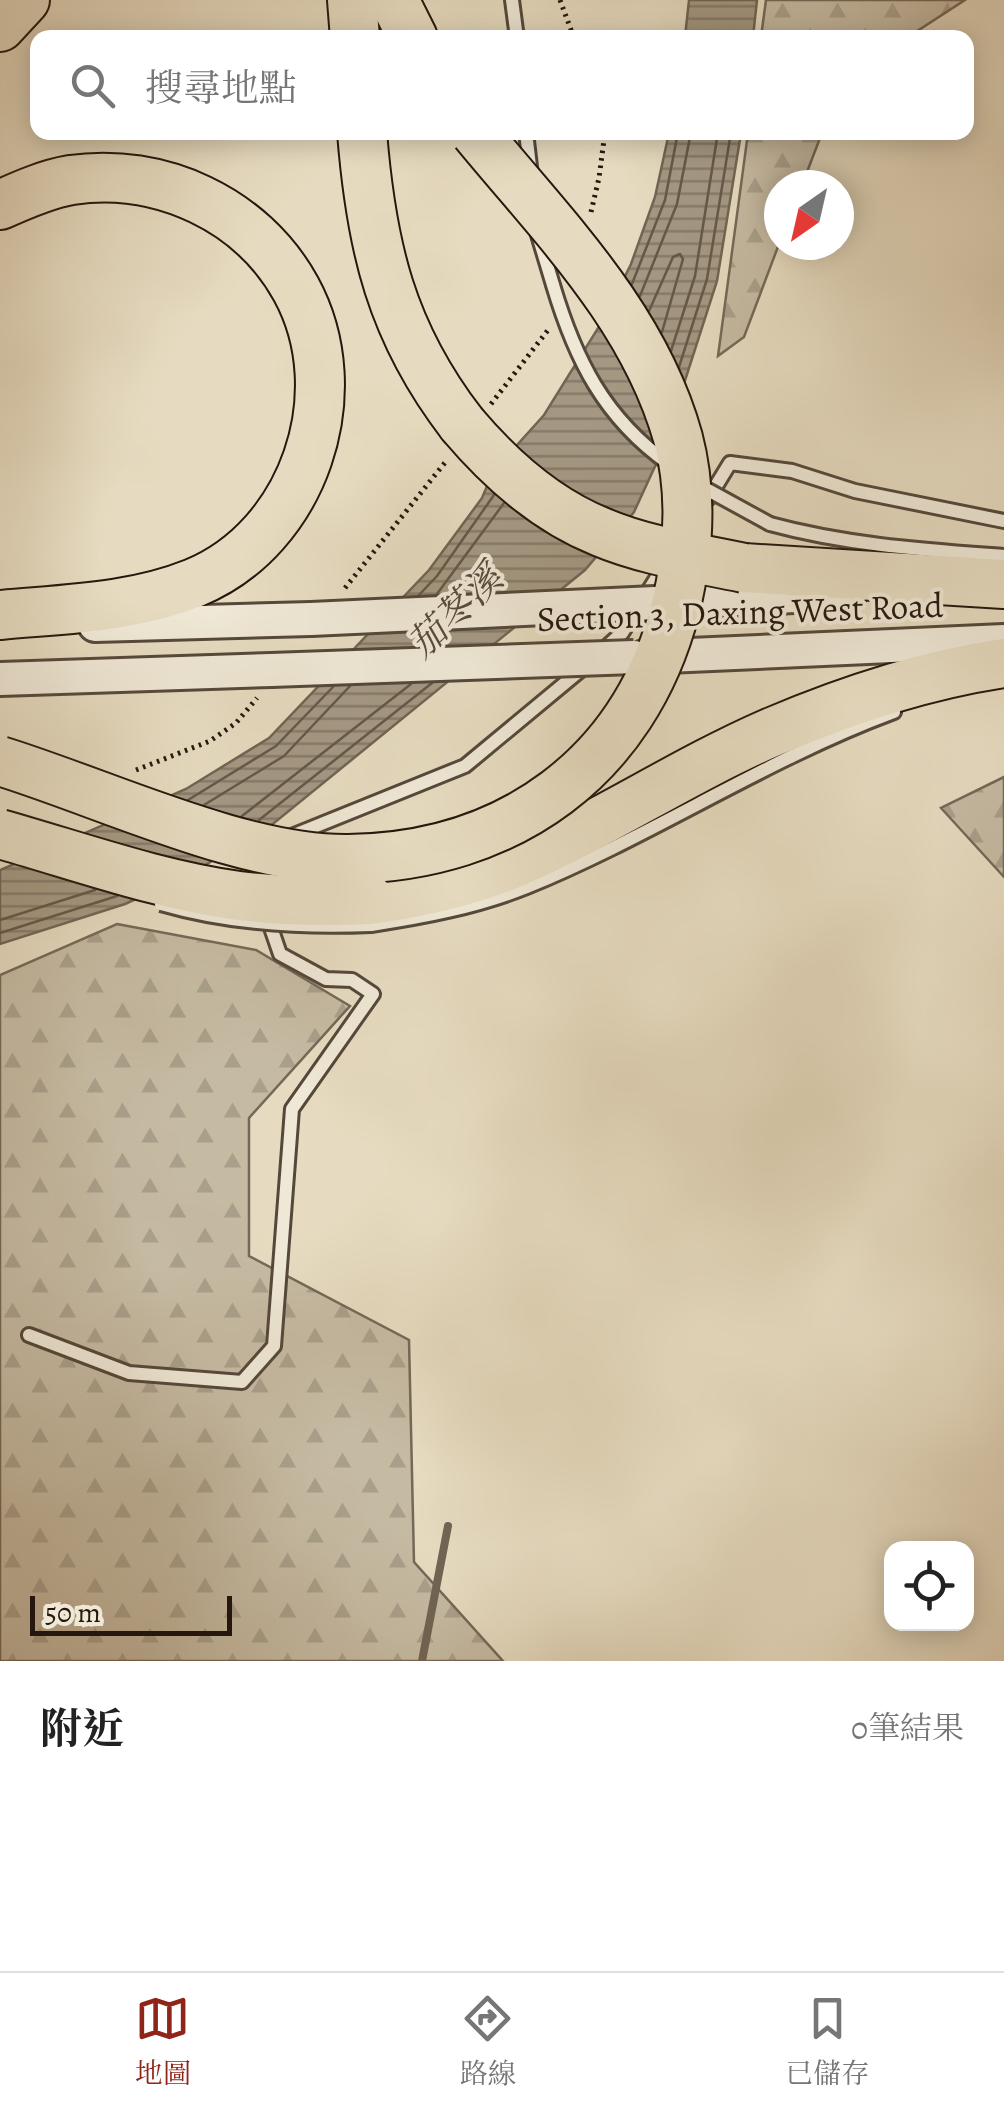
<!DOCTYPE html>
<html lang="zh-TW">
<meta charset="utf-8">
<style>
:root{--surface:#fff;--page:#f2f2f2;--text:#222;--muted:#767676;--line:#e0e0e0;--accent:#8f2418}
body{margin:0;font-family:Alegreya,"Noto Serif TC",serif;background:var(--page);color:var(--text)}
.controls{position:absolute;right:30px;bottom:30px;display:grid;overflow:hidden;border-radius:20px;box-shadow:0 5px 25px #0003}
.controls button{width:90px;height:90px;display:grid;place-items:center;padding:0;border:0;border-bottom:2px solid var(--line);background:var(--surface);color:var(--text);font:50px sans-serif}
.compass{position:absolute;left:764px;top:170px;width:90px;height:90px;border-radius:50%;background:var(--surface);box-shadow:0 5px 25px #0003;rotate:214deg}
.scale{position:absolute;left:30px;bottom:25px;width:202px;box-sizing:border-box;padding-left:10px;border:5px solid #25170d;border-top:0;font-size:28px;line-height:35px;white-space:nowrap;color:#25170d;-webkit-text-stroke:8px #efe8d6;paint-order:stroke}
.list{margin:0;padding:0;list-style:none}
h2{display:flex;justify-content:space-between;align-items:center;height:130px;margin:0;padding:0 40px;font-size:42px}
h2 small{font-size:32px;font-weight:400;color:var(--muted)}
.icon{flex:none;width:55px;height:55px;fill:none;stroke:currentColor;stroke-width:2;stroke-linecap:round;stroke-linejoin:round}
.map{position:relative;flex:none;width:1004px;height:1661px;overflow:hidden}
.search{position:absolute;background:var(--surface);box-shadow:0 5px 25px #0003;left:30px;right:30px;top:30px;height:110px;display:flex;align-items:center;gap:25px;box-sizing:border-box;padding:0 35px;border-radius:20px;color:var(--muted);font-size:38px}
.sheet{height:310px;background:var(--surface)}
nav{display:flex;justify-content:space-around;align-items:center;box-sizing:border-box;height:140px;border-top:2px solid var(--line);background:var(--surface);font-size:28px;color:var(--muted)}
nav a{display:grid;justify-items:center;gap:5px}
nav .on{color:var(--accent)}
.map>svg:first-child{display:block}
</style>
<div class="map">
<svg width="1004" height="1661" viewBox="0 0 1004 1661">
<defs>
<pattern id="forest-firs" width="22" height="20" patternUnits="userSpaceOnUse" patternTransform="scale(2.5)"><rect width="22" height="20" fill="#c5baa2"/><path d="M5 1l3.5 6h-7zM16 11l3.5 6h-7z" fill="#a99f8a"/></pattern>
<pattern id="water-rules" width="6" height="5" patternUnits="userSpaceOnUse" patternTransform="scale(2.5)"><rect width="6" height="5" fill="#a49883"/><path d="M0 2.5h6" fill="none" stroke="#857b6a"/></pattern>
</defs>
<rect width="100%" height="100%" fill="#e6dbc0"/>
<filter id="stains"><feTurbulence type="fractalNoise" baseFrequency=".002" numOctaves="4"/><feColorMatrix values="0 0 0 0 .2 0 0 0 0 .09 0 0 0 0 .02 0 0 0 .5 -.17"/></filter>
<radialGradient id="worn" r=".72"><stop offset=".6" stop-color="#630" stop-opacity="0"/><stop offset="1" stop-color="#630" stop-opacity=".3"/></radialGradient>
<g fill="url(#forest-firs)" stroke="#756858" stroke-width="2.5">
<polygon points="766,0 965,0 908,37 761,37"/>
<polygon points="748,133 822,133 802,185 779,185 779,244 744,337 718,356"/>
<polygon points="1004,777 1004,877 941,808"/>
<polygon points="117,924 256,950 350,1006 249,1118 249,1256 409,1340 414,1562 503,1661 0,1661 0,975"/>
</g>
<g fill="url(#water-rules)" stroke="#716454" stroke-width="2.5">
<polygon points="689,0 757,0 753,37 685,37"/>
<polygon points="669,133 741,133 717,281 663,449 634,512 585,570 274,823 189,875 125,904 0,944 0,870 186,789 269,738 429,570 482,498 493,472 544,415 605,317 631,264 655,197"/>
</g>
<g fill="none" stroke-linecap="round" stroke-linejoin="round">
<g stroke="#645848" stroke-width="2.5">
<polyline points="632,284 665,200 678,132"/>
<polyline points="640,296 677,204 691,132"/>
<polyline points="649,311 673,257 680,254 683,259 662,332"/>
<polyline points="671,351 695,276 718,132"/>
<polyline points="679,367 707,279 731,132"/>
<polyline points="437,594 504,503"/>
<polyline points="419,595 437,576 494,495"/>
<polyline points="188,800 276,746 333,687"/>
<polyline points="204,805 284,756 350,686"/>
<polyline points="242,816 411,684"/>
<polyline points="259,820 432,683"/>
<polyline points="0,920 95,890"/>
<polyline points="0,933 117,896"/>
</g>
<polyline stroke="#716454" stroke-width="8" points="422,1661 448,1526"/>
<g stroke="#55483a" stroke-width="18">
<g id="service">
<polyline points="512,0 517,38"/>
<polyline points="526,132 531,175"/>
<polyline points="538,235 553,285"/>
<polyline points="708,499 730,463 792,471 855,491 1004,521"/>
<path d="M 770,524 C 847,545 925,550 1004,556"/>
<polyline points="603,650 622,633 664,566"/>
<polyline points="289,837 465,766 588,664"/>
<path d="M 371,925 C 424,917 477,907 527,887 C 652,836 765,760 894,712"/>
<polyline points="29,1335 129,1373 242,1382 274,1346 292,1109 373,994 352,980 326,979 280,954 266,913"/>
</g>
</g>
<g stroke="#55483a" stroke-width="38">
<g id="tertiary">
<polyline points="659,603 850,593"/>
<polyline points="95,625 311,619"/>
<polyline points="644,657 1004,641"/>
<polyline points="0,679 271,670"/>
</g>
</g>
<g stroke="#25170d" stroke-width="52">
<g id="motorway">
<polyline points="352,0 355,38"/>
<polyline points="394,0 413,38"/>
<polyline points="0,27 25,0"/>
<path d="M 362,132 C 371,246 391,332 462,424"/>
<path d="M 0,205 C 22,195 47,184 71,180 C 160,167 252,209 296,289 C 353,393 304,538 194,583 C 132,608 65,609 0,615"/>
<polyline points="744,568 1004,584"/>
<path d="M 370,900 C 420,893 470,882 517,862 C 604,824 683,771 770,733 C 845,701 923,675 1004,663"/>
</g>
</g>
<g stroke="#25170d" stroke-width="5" stroke-dasharray="2.5 5" stroke-linecap="butt">
<polyline points="560,0 574,38"/>
<polyline points="591,212 599,178 605,132"/>
<polyline points="491,404 548,330"/>
<polyline points="345,588 447,460"/>
<polyline points="136,770 210,741 236,723 257,698"/>
</g>
<use href="#service" stroke="#efe8d6" stroke-width="12"/>
<use href="#tertiary" stroke="#efe8d6" stroke-width="32"/>
<use href="#motorway" stroke="#e6dbc0" stroke-width="48"/>
<g stroke="#55483a" stroke-width="18" stroke-linecap="butt">
<g id="service-bridge">
<path d="M 553,285 C 575,359 604,418 669,464"/>
<polyline points="697,484 770,524"/>
<path d="M 161,904 C 230,924 300,928 371,925"/>
</g>
</g>
<g stroke="#55483a" stroke-width="38" stroke-linecap="butt">
<g id="tertiary-bridge">
<polyline points="311,619 655,603"/>
<polyline points="271,670 634,657"/>
</g>
</g>
<g stroke="#25170d" stroke-width="52" stroke-linecap="butt">
<g id="motorway-bridge">
<path d="M 462,424 C 500,469 546,510 601,532 C 646,551 697,558 744,568"/>
<path d="M 0,761 C 104,793 241,860 348,859 C 509,857 634,767 675,610 C 689,553 693,495 678,438 C 644,316 553,227 475,132"/>
<path d="M 0,834 C 78,856 158,885 239,896 C 283,901 325,902 370,900"/>
</g>
</g>
<use href="#service-bridge" stroke="#efe8d6" stroke-width="12"/>
<use href="#tertiary-bridge" stroke="#efe8d6" stroke-width="32"/>
<use href="#motorway-bridge" stroke="#e6dbc0" stroke-width="48"/>
</g>
<g text-anchor="middle" stroke-width="8" stroke-linejoin="round" paint-order="stroke">
<g font-size="35" fill="#25170d" stroke="#efe8d6">
<text transform="translate(740 612) rotate(-2)" y="12">Section 3, Daxing West Road</text>
</g>
<g font-size="38" font-style="italic" fill="#584b3c" stroke="#efe8d6">
<text transform="translate(455 611) rotate(-44)" y="13">茄苳溪</text>
</g>
</g>
<rect width="100%" height="100%" filter="url(#stains)"/>
<rect width="100%" height="100%" fill="url(#worn)"/>
</svg>
<div class="controls">
<button><svg class="icon" aria-label="locate" viewBox="0 0 24 24"><circle cx="12" cy="12" r="6"/><path d="M12 2v4M12 18v4M2 12h4M18 12h4"/></svg></button>
</div>
<svg class="compass" viewBox="-18 -18 36 36"><path d="M0-13l5 13h-10z" fill="#e53935"/><path d="M0 13l5-13h-10z" fill="#767676"/></svg>
<div class="scale">50 m</div>
<div class="search"><svg class="icon" aria-label="search" viewBox="0 0 24 24"><circle cx="10" cy="10" r="6"/><path d="M15 15l6 6"/></svg>搜尋地點</div>
</div>
<section class="sheet">
<h2>附近<small>0筆結果</small></h2>
<ul class="list">
</ul>
</section>
<nav>
<a class="on"><svg class="icon" aria-label="map" viewBox="0 0 24 24"><path d="M3 6l6-2 6 2 6-2v14l-6 2-6-2-6 2zM9 4v14M15 6v14"/></svg>地圖</a>
<a><svg class="icon" aria-label="directions" viewBox="0 0 24 24"><path d="M12 3l9 9-9 9-9-9zM9 14v-3h6M13 9l2 2-2 2"/></svg>路線</a>
<a><svg class="icon" aria-label="saved" viewBox="0 0 24 24"><path d="M7 4h10v16l-5-4-5 4z"/></svg>已儲存</a>
</nav>
